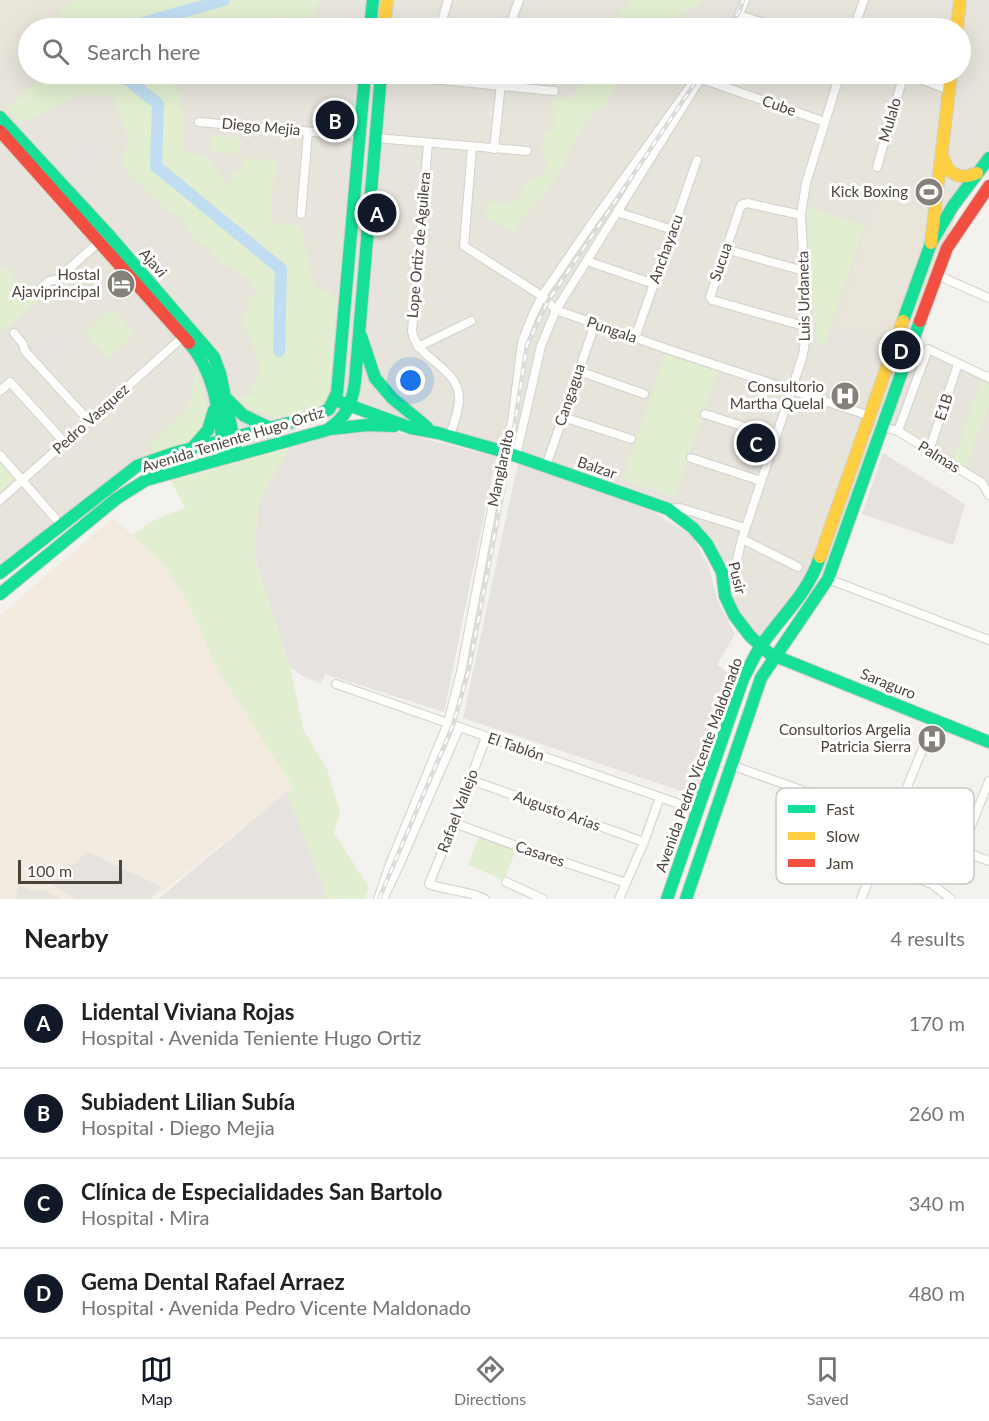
<!DOCTYPE html>
<meta charset="utf-8">
<style>
:root{--surface:#fff;--page:#f2f2f2;--text:#202124;--muted:#757577;--line:#e0e0e0;--accent:#111827}
body{margin:0;font-family:Lato,sans-serif;background:var(--page);color:var(--text)}
.scale{position:absolute;left:18px;bottom:15px;width:104px;box-sizing:border-box;padding-left:6px;border:3px solid #4b4439;border-top:0;font-size:16px;line-height:21px;white-space:nowrap;color:#4b4439;-webkit-text-stroke:4px #fff;paint-order:stroke}
.you{position:absolute;left:411px;top:381px;width:21px;height:21px;margin:-15px;border:4px solid #fff;border-radius:50%;background:#1a73e8;box-shadow:0 0 0 9px #1a73e833}
.badge{display:grid;place-items:center;width:39px;height:39px;border-radius:50%;background:var(--accent);color:#fff;font-size:20px;font-weight:700}
.pin{position:absolute;translate:-50% -50%;border:3px solid #fff;box-shadow:0 2px 6px #0006}
.list{margin:0;padding:0;list-style:none}
h2{display:flex;justify-content:space-between;align-items:center;height:78px;margin:0;padding:0 24px;font-size:26px}
h2 small{font-size:20px;font-weight:400;color:var(--muted)}
.list li{display:grid;grid-template-columns:39px 1fr auto;gap:18px;align-items:center;box-sizing:border-box;height:90px;padding:0 24px;border-top:2px solid var(--line)}
.list b{display:block;font-size:22px;white-space:nowrap}
.list p{margin:0;font-size:20px;white-space:nowrap;color:var(--muted)}
.list em{font-size:20px;font-style:normal;color:var(--muted)}
.icon{flex:none;width:33px;height:33px;fill:none;stroke:currentColor;stroke-width:2;stroke-linecap:round;stroke-linejoin:round}
.map{position:relative;flex:none;width:989px;height:899px;overflow:hidden}
.search{position:absolute;background:var(--surface);box-shadow:0 6px 24px #0002;left:18px;right:18px;top:18px;height:66px;display:flex;align-items:center;gap:15px;box-sizing:border-box;padding:0 21px;border-radius:33px;color:var(--muted);font-size:22px}
.sheet{height:438px;background:var(--surface)}
nav{display:flex;justify-content:space-around;align-items:center;box-sizing:border-box;height:84px;border-top:2px solid var(--line);background:var(--surface);font-size:16px;color:var(--muted)}
nav a{display:grid;justify-items:center;gap:3px}
nav .on{color:var(--accent)}
.map>svg:first-child{display:block}
</style>
<div class="map">
<svg width="989" height="899" viewBox="0 0 989 899">
<rect width="100%" height="100%" fill="#f4f2ee"/>
<g fill="#e7e4dc" fill-rule="evenodd">
<path d="M 0,0 L 989,0 L 989,169 L 970,179 L 876,427 L 827,567 L 767,646 L 728,606 L 719,560 L 684,515 L 368,411 L 311,424 L 223,456 L 213,420 L 146,462 L 0,573 L 0,131 L 187,331 L 0,116 ZM 28,28 L 960,28 L 960,74 L 28,74 Z"/>
<polygon points="913,344 989,375 989,495 986,489 883,427"/>
</g>
<polygon fill="#f3ebdf" points="113,518 162,562 189,604 216,667 293,787 153,899 0,899 0,615"/>
<g fill="#e6e2de">
<polygon points="376,429 411,435 496,457 444,712 325,674 321,684 301,675 290,667 254,555 259,501 290,448 326,433"/>
<polygon points="883,453 965,504 953,545 862,514"/>
<polygon points="518,463 652,511 692,536 709,567 718,602 735,634 717,665 734,677 696,796 463,718"/>
</g>
<g fill="#eae5da">
<polygon points="0,0 77,0 59,10 39,28 28,28 28,38 0,65"/>
<polygon points="881,185 928,210 924,245 893,342 835,326"/>
</g>
<g fill="#e1eecf">
<path d="M 77,0 L 319,0 L 315,20 C 301,19 289,17 275,18 C 258,19 238,28 222,22 L 211,28 L 44,28 L 61,13 L 59,10 Z"/>
<polygon points="632,0 703,0 701,4 683,13 679,28 618,28 614,19"/>
<path d="M 43,74 L 166,74 C 186,92 184,125 184,151 L 205,156 L 229,185 L 235,173 L 243,169 L 245,158 L 276,160 L 270,222 L 301,226 L 313,282 L 317,290 L 331,291 L 331,297 L 337,297 L 329,396 L 319,407 L 275,418 L 253,410 L 238,399 L 255,393 L 252,388 L 261,371 L 251,340 L 241,323 L 247,313 L 248,302 L 256,291 L 251,281 L 231,267 L 223,265 L 205,245 L 199,245 L 180,217 L 165,208 L 128,174 L 122,160 C 133,134 124,124 114,99 C 71,83 55,115 18,122 L 7,109 Z"/>
<polygon points="590,74 625,74 605,105 590,116 581,129 568,152 564,165 549,188 512,231 485,216 489,201 509,204 518,200 524,184 545,172 549,165 541,154 545,131 554,128 553,99 570,98"/>
<polygon points="212,135 240,138 238,154 211,151"/>
<polygon points="806,206 864,226 824,346 817,343"/>
<polygon points="5,267 37,301 3,332 0,329 0,272"/>
<polygon points="112,308 135,334 109,358 85,332"/>
<polygon points="666,353 718,370 675,497 622,479"/>
<polygon points="198,374 209,414 197,441 158,453 153,451 149,444 188,408 192,396 193,376"/>
<polygon points="983,375 989,378 989,405 964,471 952,463"/>
<polygon points="290,448 259,501 254,555 290,667 304,731 327,769 340,812 334,833 369,887 364,899 323,899 325,892 287,793 293,787 216,667 189,604 162,562 132,535 153,521 185,508 171,481"/>
<polygon points="0,460 18,481 0,495"/>
<polygon points="480,833 518,845 504,880 468,865"/>
</g>
<g fill="#e6e3df">
<polygon points="87,139 101,155 70,180 58,165"/>
<polygon points="51,328 68,347 45,368 29,351 29,348"/>
<polygon points="286,789 325,892 323,899 158,899 284,794"/>
<polygon points="87,852 88,852 162,887 149,899 76,899 51,884"/>
<polygon points="18,885 31,890 46,891 61,899 15,899"/>
</g>
<g fill="none" stroke-linecap="round" stroke-linejoin="round">
<g stroke="#c0ddf1" stroke-width="12">
<polyline points="125,28 224,0"/>
<polyline points="121,74 158,104 156,166 281,269 279,351"/>
</g>
<g stroke="#d2d0cb" stroke-width="10">
<g id="street">
<polyline points="739,15 779,28"/>
<polyline points="440,28 448,0"/>
<polyline points="509,28 519,0"/>
<polyline points="733,28 745,0"/>
<polyline points="854,28 864,0"/>
<polyline points="381,74 554,91"/>
<polyline points="907,74 949,90"/>
<polyline points="199,122 360,136"/>
<polyline points="376,138 527,151"/>
<path d="M 428,143 L 412,331 C 417,361 459,366 459,399 C 459,411 453,425 450,436"/>
<polyline points="472,147 464,246 542,296 556,310 670,350 870,416"/>
<polyline points="494,149 502,74"/>
<polyline points="877,167 904,74"/>
<polyline points="617,212 673,230"/>
<polyline points="301,214 308,132"/>
<polyline points="801,215 747,203 741,205 710,297 712,300 807,327"/>
<polyline points="725,249 804,271"/>
<polyline points="587,261 654,284"/>
<polyline points="937,275 989,298"/>
<polyline points="38,291 49,281 56,280 99,242"/>
<polyline points="14,333 23,344 25,351 89,421"/>
<polyline points="635,338 697,160"/>
<polyline points="418,347 471,321"/>
<polyline points="579,371 644,394"/>
<polyline points="0,391 10,382 65,443"/>
<polyline points="705,414 776,437"/>
<polyline points="563,417 631,439"/>
<polyline points="883,427 898,431 982,483 989,495"/>
<polyline points="898,431 928,349 989,378"/>
<polyline points="929,451 958,364"/>
<polyline points="0,455 55,518"/>
<polyline points="516,456 541,346 556,310 699,81 702,79 825,122"/>
<polyline points="691,458 761,481"/>
<polyline points="546,466 595,324"/>
<polyline points="0,500 183,337"/>
<polyline points="668,509 680,508 745,528"/>
<polyline points="742,539 798,567"/>
<path d="M 723,578 C 739,569 737,554 742,539 L 803,355 L 807,327 L 801,215 L 806,183 L 840,74"/>
<polyline points="828,579 989,640"/>
<polyline points="336,684 697,810"/>
<polyline points="731,765 862,812 989,861"/>
<polyline points="471,780 644,842"/>
<polyline points="454,823 522,848 626,883"/>
<polyline points="961,851 989,781"/>
<polyline points="876,862 932,884 951,899"/>
<polyline points="506,882 543,899"/>
<polyline points="378,899 390,864 448,723 461,672 495,493 512,422 522,342 531,319 542,296 592,223 699,74"/>
<polyline points="383,899 398,868 459,728"/>
<path d="M 485,899 C 467,890 447,891 429,884 L 454,823 L 486,737"/>
<polyline points="619,899 644,842 660,797"/>
<polyline points="861,899 935,719"/>
</g>
</g>
<g stroke="#d3cfc5" stroke-width="14">
<g id="fast">
<polyline points="370,28 373,0"/>
<polyline points="0,117 108,234 214,357 220,373 237,455"/>
<polyline points="903,321 931,243 953,206 989,158"/>
<polyline points="361,336 375,378 392,398 427,427"/>
<path d="M 189,343 C 217,374 219,419 225,458"/>
<polyline points="227,399 243,415 270,428"/>
<polyline points="335,400 411,428 438,433 505,452 668,509 693,528 707,544 722,572 725,596 734,615 750,636 770,654 989,742"/>
<polyline points="331,429 367,425 394,426"/>
<polyline points="194,446 208,430 214,410"/>
<polyline points="0,573 137,466 174,453 319,415 329,409 337,393 365,74"/>
<path d="M 0,594 L 116,499 L 146,480 L 327,430 C 346,418 352,404 355,382 L 381,74"/>
<path d="M 667,899 L 743,679 C 749,668 754,656 761,646 C 782,615 807,595 820,557"/>
<polyline points="686,899 761,678 828,579 920,321"/>
</g>
</g>
<g stroke="#d3cfc5" stroke-width="14">
<g id="slow">
<polyline points="384,28 387,0"/>
<polyline points="957,28 960,0"/>
<path d="M 942,155 C 947,174 959,181 977,173"/>
<polyline points="931,243 951,74"/>
<polyline points="820,557 903,321"/>
</g>
</g>
<g stroke="#d3cfc5" stroke-width="14">
<g id="jam">
<polyline points="0,131 189,343"/>
<polyline points="920,321 947,248 989,186"/>
</g>
</g>
<use href="#street" stroke="#fdfdfc" stroke-width="8"/>
<use href="#fast" stroke="#16e098" stroke-width="12"/>
<use href="#slow" stroke="#ffcf43" stroke-width="12"/>
<use href="#jam" stroke="#f24e42" stroke-width="12"/>
<g stroke="#dbdbda" stroke-width="4.5">
<g id="rail">
<polyline points="729,28 740,10 743,0"/>
<polyline points="379,899 453,725 469,669 510,454 527,345 548,301 701,74"/>
</g>
</g>
<use href="#rail" stroke="#fff" stroke-width="2" stroke-dasharray="7" stroke-linecap="butt"/>
</g>
<defs>
<g id="stadium-disc" transform="scale(1.5)"><circle r="9.5" fill="#868178" stroke="#fff"/><path d="M0-5a6.5 5 0 1 0 0 10a6.5 5 0 1 0 0-10ZM-3.5-1.8h7v3.6h-7Z" fill="#fff"/></g>
<g id="hotel-disc" transform="scale(1.5)"><circle r="9.5" fill="#868178" stroke="#fff"/><path d="M-6-4.5h1.5V1H6V5H4.5V3h-9V5H-6ZM-4 0a1.8 1.8 0 1 1 3.6 0ZM.5 0V-2.5h3Q6-2.5 6 0Z" fill="#fff"/></g>
<g id="hospital-disc" transform="scale(1.5)"><circle r="9.5" fill="#868178" stroke="#fff"/><path d="M-5-5h3v3.5h4V-5h3V5h-3V1.5h-4V5h-3Z" fill="#fff"/></g>
</defs>
<g fill-rule="evenodd">
<use href="#stadium-disc" x="929" y="192"/>
<use href="#hotel-disc" x="121" y="284"/>
<use href="#hospital-disc" x="845" y="396"/>
<use href="#hospital-disc" x="932" y="739"/>
</g>
<g text-anchor="middle" stroke-width="6" stroke-linejoin="round" paint-order="stroke">
<g font-size="15" fill="#4b4439" stroke="#fff">
<text transform="translate(779 106) rotate(19)" y="5">Cube</text>
<text transform="translate(890 120) rotate(-74)" y="5">Mulalo</text>
<text transform="translate(261 127) rotate(5)" y="5">Diego Mejia</text>
<text transform="translate(419 245) rotate(-85)" y="5">Lope Ortiz de Aguilera</text>
<text transform="translate(666 249) rotate(-70)" y="5">Anchayacu</text>
<text transform="translate(721 262) rotate(-71)" y="5">Sucua</text>
<text transform="translate(153 263) rotate(49)" y="5">Ajavi</text>
<text transform="translate(804 296) rotate(-91)" y="5">Luis Urdaneta</text>
<text transform="translate(612 330) rotate(19)" y="5">Pungala</text>
<text transform="translate(570 395) rotate(-71)" y="5">Cangagua</text>
<text transform="translate(944 407) rotate(-72)" y="5">E1B</text>
<text transform="translate(91 419) rotate(-42)" y="5">Pedro Vasquez</text>
<text transform="translate(233 440) rotate(-17)" y="5">Avenida Teniente Hugo Ortiz</text>
<text transform="translate(939 457) rotate(32)" y="5">Palmas</text>
<text transform="translate(501 468) rotate(-78)" y="5">Manglaralto</text>
<text transform="translate(597 468) rotate(19)" y="5">Balzar</text>
<text transform="translate(737 578) rotate(76)" y="5">Pusir</text>
<text transform="translate(888 684) rotate(22)" y="5">Saraguro</text>
<text transform="translate(516 747) rotate(19)" y="5">El Tablón</text>
<text transform="translate(699 765) rotate(-70)" y="5">Avenida Pedro Vicente Maldonado</text>
<text transform="translate(458 811) rotate(-69)" y="5">Rafael Vallejo</text>
<text transform="translate(557 811) rotate(20)" y="5">Augusto Arias</text>
<text transform="translate(540 854) rotate(19)" y="5">Casares</text>
</g>
<g font-size="15" fill="#4b4439" stroke="#fff" text-anchor="end">
<text x="908" y="197">Kick Boxing</text>
<text x="100" y="280">Hostal<tspan x="100" dy="17">Ajaviprincipal</tspan></text>
<text x="824" y="392">Consultorio<tspan x="824" dy="17">Martha Quelal</tspan></text>
<text x="911" y="735">Consultorios Argelia<tspan x="911" dy="17">Patricia Sierra</tspan></text>
</g>
</g>
<rect x="776" y="788" width="198" height="96" rx="9" fill="#fff" stroke="#c9c7c4" stroke-width="1.5"/>
<rect x="788" y="805" width="27" height="8" fill="#16e098"/>
<rect x="788" y="832" width="27" height="8" fill="#ffcf43"/>
<rect x="788" y="859" width="27" height="8" fill="#f24e42"/>
<g font-size="16" fill="#4b4439">
<text x="826" y="815">Fast</text>
<text x="826" y="842">Slow</text>
<text x="826" y="869">Jam</text>
</g>
</svg>
<div class="scale">100 m</div>
<div class="you"></div>
<div class="pin badge" style="left:377px;top:213px">A</div>
<div class="pin badge" style="left:335px;top:120px">B</div>
<div class="pin badge" style="left:756px;top:443px">C</div>
<div class="pin badge" style="left:901px;top:350px">D</div>
<div class="search"><svg class="icon" aria-label="search" viewBox="0 0 24 24"><circle cx="10" cy="10" r="6"/><path d="M15 15l6 6"/></svg>Search here</div>
</div>
<section class="sheet">
<h2>Nearby<small>4 results</small></h2>
<ul class="list">
<li><span class="badge">A</span><div><b>Lidental Viviana Rojas</b><p>Hospital · Avenida Teniente Hugo Ortiz</p></div><em>170 m</em></li>
<li><span class="badge">B</span><div><b>Subiadent Lilian Subía</b><p>Hospital · Diego Mejia</p></div><em>260 m</em></li>
<li><span class="badge">C</span><div><b>Clínica de Especialidades San Bartolo</b><p>Hospital · Mira</p></div><em>340 m</em></li>
<li><span class="badge">D</span><div><b>Gema Dental Rafael Arraez</b><p>Hospital · Avenida Pedro Vicente Maldonado</p></div><em>480 m</em></li>
</ul>
</section>
<nav>
<a class="on"><svg class="icon" aria-label="map" viewBox="0 0 24 24"><path d="M3 6l6-2 6 2 6-2v14l-6 2-6-2-6 2zM9 4v14M15 6v14"/></svg>Map</a>
<a><svg class="icon" aria-label="directions" viewBox="0 0 24 24"><path d="M12 3l9 9-9 9-9-9zM9 14v-3h6M13 9l2 2-2 2"/></svg>Directions</a>
<a><svg class="icon" aria-label="saved" viewBox="0 0 24 24"><path d="M7 4h10v16l-5-4-5 4z"/></svg>Saved</a>
</nav>
